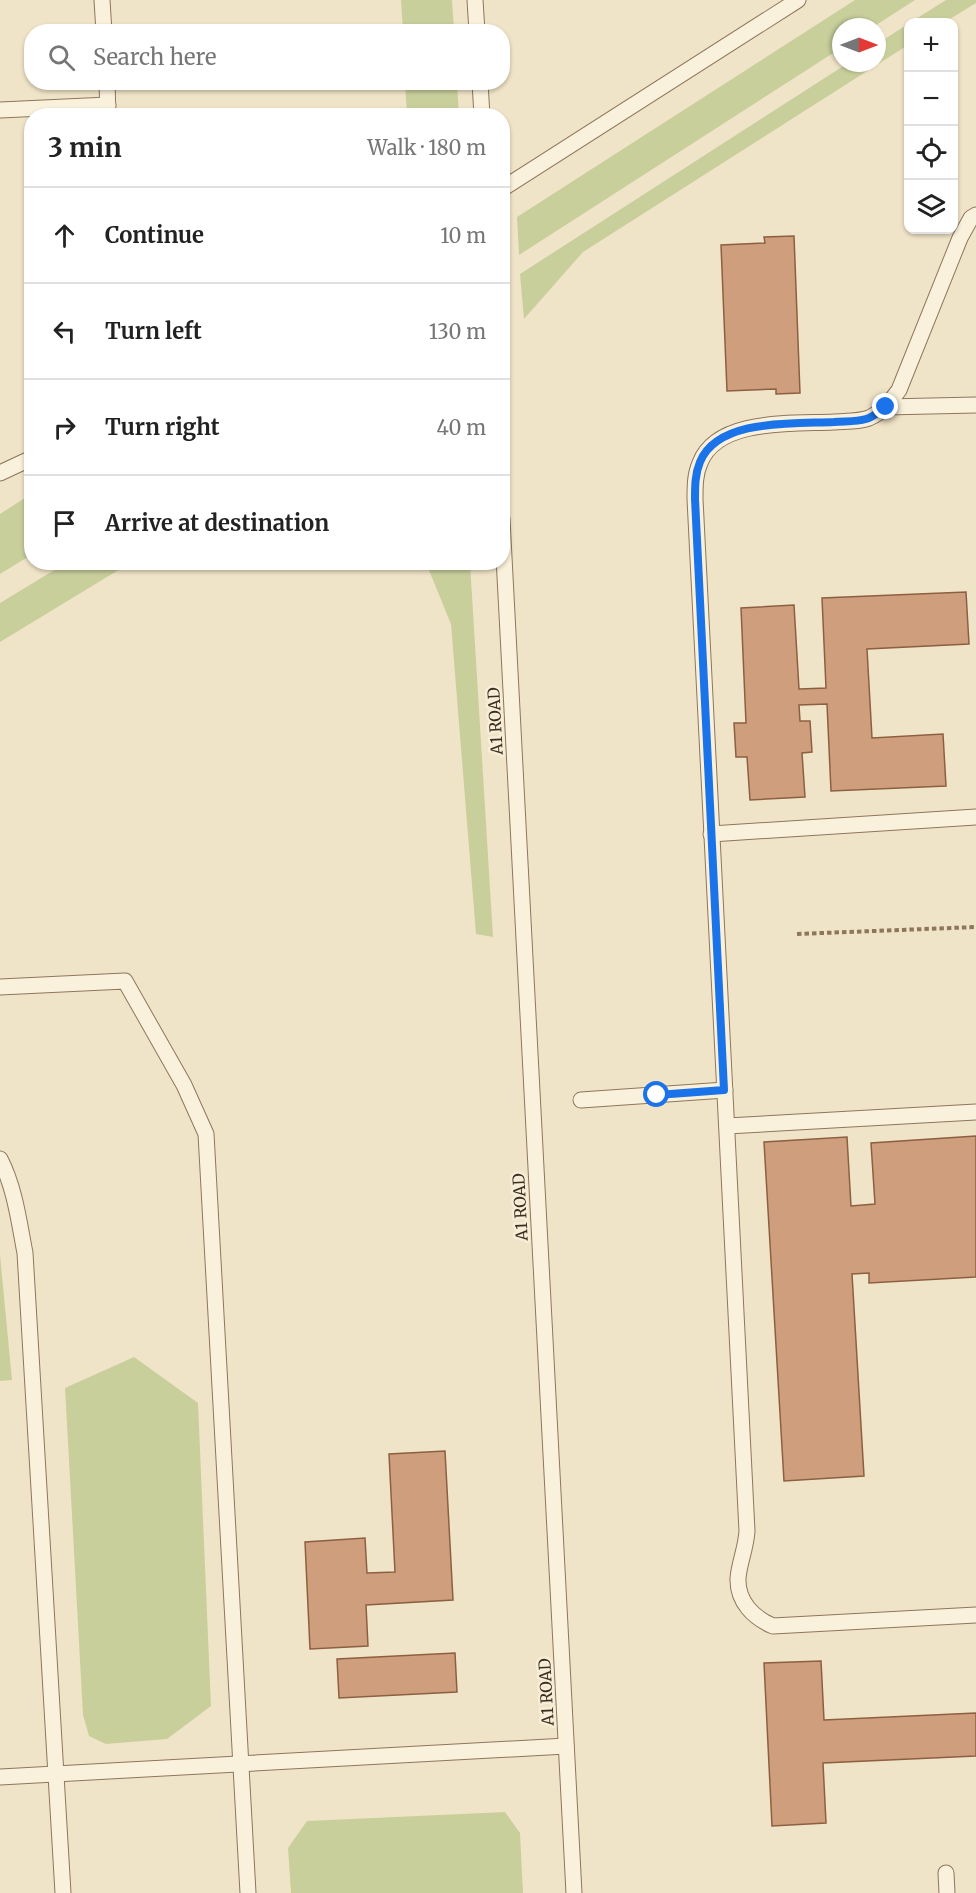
<!DOCTYPE html>
<meta charset="utf-8">
<style>
:root{--surface:#fff;--page:#f6f6f6;--text:#222;--muted:#767676;--line:#e0e0e0}
body{margin:0;font-family:Merriweather,serif;background:var(--page);color:var(--text)}
.controls{position:absolute;right:18px;top:18px;display:grid;overflow:hidden;border-radius:12px;box-shadow:0 2px 4px #0004}
.controls button{width:54px;height:54px;display:grid;place-items:center;padding:0;border:0;border-bottom:2px solid var(--line);background:var(--surface);color:var(--text);font:30px sans-serif}
.compass{position:absolute;left:832px;top:18px;width:54px;height:54px;border-radius:50%;background:var(--surface);box-shadow:0 2px 4px #0004;rotate:90deg}
.stop{position:absolute;width:18px;height:18px;margin:-14px;border:4px solid #1a73e8;border-radius:50%;background:#fff}
.stop.end{background:#1a73e8;border-color:#fff;box-shadow:0 2px 6px #0008}
.list{margin:0;padding:0;list-style:none}
h2{display:flex;justify-content:space-between;align-items:center;height:78px;margin:0;padding:0 24px;font-size:26px}
h2 small{font-size:20px;font-weight:400;color:var(--muted)}
.list li{display:grid;grid-template-columns:39px 1fr auto;gap:18px;align-items:center;box-sizing:border-box;height:96px;padding:0 24px;border-top:2px solid var(--line)}
.list b{display:block;font-size:22px;white-space:nowrap}
.list em{font-size:20px;font-style:normal;color:var(--muted)}
.icon{flex:none;width:33px;height:33px;fill:none;stroke:currentColor;stroke-width:2;stroke-linecap:round;stroke-linejoin:round}
.map{position:relative;flex:none;width:976px;height:1893px;overflow:hidden}
.search{position:absolute;background:var(--surface);box-shadow:0 2px 4px #0004;left:24px;top:24px;width:486px;height:66px;display:flex;align-items:center;gap:15px;box-sizing:border-box;padding:0 21px;border-radius:24px;color:var(--muted);font-size:22px}
.panel{position:absolute;background:var(--surface);box-shadow:0 2px 4px #0004;left:24px;top:108px;width:486px;height:462px;border-radius:24px}
.map>svg:first-child{display:block}
</style>
<div class="map">
<svg width="976" height="1893" viewBox="0 0 976 1893">
<rect width="100%" height="100%" fill="#f0e4c8"/>
<g fill="#c9cf9b">
<polygon points="401,0 452,0 454,31 403,31"/>
<polygon points="855,0 915,0 873,27 841,27 841,48 519,255 517,217"/>
<polygon points="946,0 976,0 976,3 945,22 911,22"/>
<polygon points="908,24 908,45 583,252 524,319 520,274 848,63 877,63 877,44"/>
<polygon points="405,83 457,83 459,115 407,115"/>
<polygon points="31,494 31,555 0,574 0,514"/>
<polygon points="66,563 130,563 0,642 0,603"/>
<polygon points="426,563 470,563 493,937 476,934 451,624"/>
<polygon points="0,1255 12,1380 0,1381"/>
<polygon points="134,1357 198,1403 211,1706 167,1739 106,1744 89,1736 83,1715 65,1388"/>
<polygon points="505,1812 520,1833 523,1893 291,1893 288,1848 307,1821"/>
</g>
<g fill="#cf9f7d" stroke="#8d5f41" stroke-width="1.5">
<polygon points="794,236 800,393 776,394 776,389 727,391 721,245 765,243 764,237"/>
<polygon points="966,592 969,644 867,649 872,738 943,734 946,786 831,791 827,704 799,705 800,721 810,721 812,752 802,753 805,797 750,800 747,757 736,757 734,723 746,723 741,608 794,605 799,689 826,688 822,598"/>
<polygon points="976,1136 976,1277 869,1283 869,1273 852,1274 864,1476 784,1481 764,1142 847,1137 851,1206 875,1204 871,1143"/>
<polygon points="445,1451 453,1600 366,1605 368,1646 310,1649 305,1542 365,1538 367,1573 395,1572 389,1454"/>
<polygon points="455,1653 457,1692 339,1698 337,1659"/>
<polygon points="821,1661 824,1720 976,1713 976,1756 823,1763 826,1823 772,1826 764,1663"/>
</g>
<g fill="none" stroke-linecap="round" stroke-linejoin="round">
<g stroke="#8d765c" stroke-width="17">
<g id="lane">
<polyline points="102,0 104,32"/>
<polyline points="475,0 477,32"/>
<polyline points="107,82 108,116"/>
<polyline points="480,82 482,116"/>
<polyline points="0,110 108,105"/>
<polyline points="502,189 798,0"/>
<path d="M 976,215 L 971,218 L 960,238 L 899,390 C 890,402 883,412 869,418 C 859,422 844,421 833,422 C 794,424 717,418 700,463 C 695,474 695,486 695,499 L 747,1531 C 746,1548 739,1564 738,1578 C 737,1602 754,1618 773,1626 L 976,1615"/>
<polyline points="886,407 976,405"/>
<polyline points="0,473 32,458"/>
<polyline points="502,519 574,1893"/>
<polyline points="711,834 976,817"/>
<polyline points="0,987 125,981 184,1085 206,1134 248,1893"/>
<polyline points="581,1100 725,1090"/>
<polyline points="727,1126 976,1112"/>
<path d="M 0,1159 C 15,1188 19,1222 25,1253 L 63,1893"/>
<polyline points="0,1777 566,1746"/>
<polyline points="946,1873 947,1893"/>
</g>
</g>
<polyline stroke="#8d765c" stroke-width="4" stroke-dasharray="4.5 3" stroke-linecap="butt" points="797,934 976,927"/>
<use href="#lane" stroke="#faf1dc" stroke-width="15"/>
</g>
<g fill="none" stroke-linecap="round" stroke-linejoin="round">
<path stroke="#1a73e8" stroke-width="8" d="M 657,1095 L 724,1090 L 695,499 C 695,486 695,474 700,462 C 718,418 795,424 834,422 C 845,421 856,422 866,419 C 873,417 880,411 886,407"/>
</g>
<g text-anchor="middle" stroke-width="5" stroke-linejoin="round" paint-order="stroke">
<g font-size="16" fill="#3d2e20" stroke="#f7eed8">
<text transform="translate(495 721) rotate(-93)" y="6">A1 ROAD</text>
<text transform="translate(520 1207) rotate(-93)" y="6">A1 ROAD</text>
<text transform="translate(546 1692) rotate(-93)" y="6">A1 ROAD</text>
</g>
</g>
</svg>
<div class="controls">
<button>+</button>
<button>−</button>
<button><svg class="icon" aria-label="locate" viewBox="0 0 24 24"><circle cx="12" cy="12" r="6"/><path d="M12 2v4M12 18v4M2 12h4M18 12h4"/></svg></button>
<button><svg class="icon" aria-label="layers" viewBox="0 0 24 24"><path d="M12 4l9 5-9 5-9-5zM3 14l9 5 9-5"/></svg></button>
</div>
<svg class="compass" viewBox="-18 -18 36 36"><path d="M0-13l5 13h-10z" fill="#e53935"/><path d="M0 13l5-13h-10z" fill="#767676"/></svg>
<div class="stop" style="left:657px;top:1095px"></div>
<div class="stop end" style="left:886px;top:407px"></div>
<div class="search"><svg class="icon" aria-label="search" viewBox="0 0 24 24"><circle cx="10" cy="10" r="6"/><path d="M15 15l6 6"/></svg>Search here</div>
<section class="panel">
<h2>3 min<small>Walk · 180 m</small></h2>
<ul class="list">
<li><svg class="icon" aria-label="ahead" viewBox="0 0 24 24"><path d="M12 20V5M6 11l6-6 6 6"/></svg><div><b>Continue</b></div><em>10 m</em></li>
<li><svg class="icon" aria-label="left" viewBox="0 0 24 24"><path d="M17 20v-9H6M10 6l-5 5 5 5"/></svg><div><b>Turn left</b></div><em>130 m</em></li>
<li><svg class="icon" aria-label="right" viewBox="0 0 24 24"><path d="M7 20v-9h11M14 6l5 5-5 5"/></svg><div><b>Turn right</b></div><em>40 m</em></li>
<li><svg class="icon" aria-label="arrive" viewBox="0 0 24 24"><path d="M6 21V4h12l-3 4 3 4H6"/></svg><div><b>Arrive at destination</b></div></li>
</ul>
</section>
</div>
